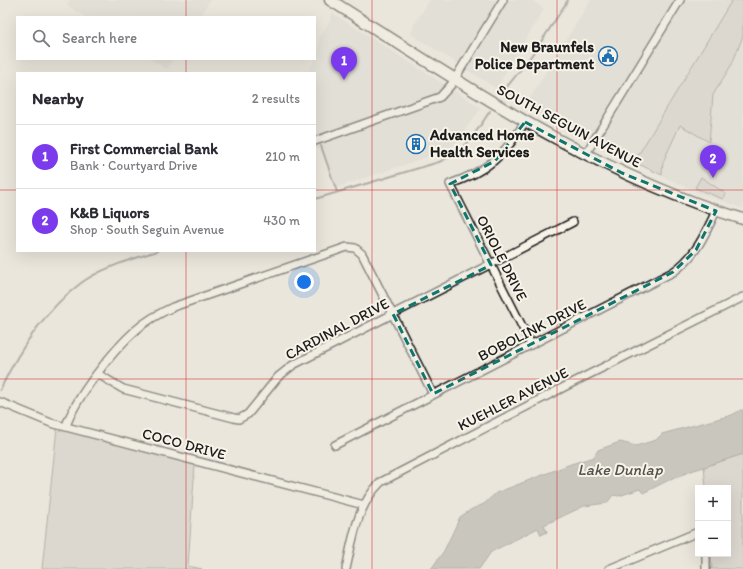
<!DOCTYPE html>
<meta charset="utf-8">
<style>
:root{--surface:#fff;--page:#f7f7f7;--text:#2b2b33;--muted:#7c7c81;--line:#e1e1e2;--accent:#7c3aed}
body{margin:0;font-family:Itim,sans-serif;background:var(--page);color:var(--text)}
.controls{position:absolute;right:12px;bottom:12px;display:grid;overflow:hidden;border-radius:0px;box-shadow:0 4px 16px #0002}
.controls button{width:36px;height:36px;display:grid;place-items:center;padding:0;border:0;border-bottom:1px solid var(--line);background:var(--surface);color:var(--text);font:20px sans-serif}
.you{position:absolute;left:304px;top:282px;width:14px;height:14px;margin:-10px;border:3px solid #fff;border-radius:50%;background:#1a73e8;box-shadow:0 0 0 6px #1a73e833}
.badge{display:grid;place-items:center;width:26px;height:26px;border-radius:50%;background:var(--accent);color:#fff;font-size:13px;font-weight:700}
.pin{position:absolute;translate:-50% -33px;filter:drop-shadow(0 1px 2px #0008)}
.pin::after{content:'';position:absolute;top:21px;width:14px;height:12px;background:inherit;clip-path:polygon(0 0,100% 0,50% 100%)}
.list{margin:0;padding:0;list-style:none}
h2{display:flex;justify-content:space-between;align-items:center;height:52px;margin:0;padding:0 16px;font-size:17px}
h2 small{font-size:13px;font-weight:400;color:var(--muted)}
.list li{display:grid;grid-template-columns:26px 1fr auto;gap:12px;align-items:center;box-sizing:border-box;height:64px;padding:0 16px;border-top:1px solid var(--line)}
.list b{display:block;font-size:15px;white-space:nowrap}
.list p{margin:0;font-size:13px;white-space:nowrap;color:var(--muted)}
.list em{font-size:13px;font-style:normal;color:var(--muted)}
.icon{flex:none;width:22px;height:22px;fill:none;stroke:currentColor;stroke-width:2;stroke-linecap:round;stroke-linejoin:round}
.map{position:relative;flex:none;width:743px;height:569px;overflow:hidden}
.search{position:absolute;background:var(--surface);box-shadow:0 4px 16px #0002;left:16px;top:16px;width:300px;height:44px;display:flex;align-items:center;gap:10px;box-sizing:border-box;padding:0 14px;border-radius:0px;color:var(--muted);font-size:15px}
.panel{position:absolute;background:var(--surface);box-shadow:0 4px 16px #0002;left:16px;top:72px;width:300px;height:180px;border-radius:0px}
.map>svg:first-child{display:block}
</style>
<div class="map">
<svg width="743" height="569" viewBox="0 0 743 569">
<rect width="100%" height="100%" fill="#eae6dc"/>
<filter id="ink" filterUnits="userSpaceOnUse"><feTurbulence type="fractalNoise" baseFrequency=".025" numOctaves="2"/><feDisplacementMap in="SourceGraphic" scale="8" xChannelSelector="R" yChannelSelector="G"/><feConvolveMatrix kernelMatrix="1 2 1 2 8 2 1 2 1" color-interpolation-filters="sRGB"/></filter>
<g filter="url(#ink)">
<g fill="#dad7ce">
<polygon points="70,0 210,0 200,17 85,17 67,5"/>
<polygon points="430,0 531,0 544,9 496,88 411,34 414,25"/>
<polygon points="591,0 743,0 743,208 699,193 607,150 525,106"/>
<polygon points="332,13 481,108 453,146 447,150 335,188 321,149 315,149 315,135 317,134 315,122 315,73 308,73 319,51 319,38 331,19"/>
<polygon points="150,59 173,59 167,69"/>
</g>
<g fill="#ccc8c0" stroke="#74726e">
<polygon points="732,0 743,0 743,36 732,64 713,95 709,142 680,125 663,162 662,175 634,162"/>
<polygon points="701,177 726,194 723,199 695,188"/>
<polygon points="57,428 195,464 188,566 202,569 42,569"/>
<polygon points="743,454 743,569 712,569 711,554 728,554 728,488 706,488 704,467"/>
</g>
<path fill="#a3a19a" stroke="#6d6c68" d="M 741,410 L 743,410 L 743,454 L 704,467 C 695,470 685,472 677,478 L 675,477 L 643,493 L 640,489 L 619,496 L 613,495 L 607,503 L 584,506 L 544,525 L 547,532 L 541,535 L 538,528 L 491,552 L 479,569 L 431,569 L 444,551 L 460,517 L 472,509 L 484,504 L 496,493 L 571,464 L 594,457 L 598,450 L 620,442 L 636,446 L 656,440 L 662,434 L 732,415 Z"/>
<g fill="none" stroke-linecap="round" stroke-linejoin="round">
<g stroke="#6d6c68" stroke-width="2">
<path d="M 503,91 C 528,63 548,32 568,0"/>
<polyline points="321,146 337,192"/>
<path d="M 315,199 L 439,162 C 464,152 476,133 490,111"/>
<path d="M 0,390 C 19,350 45,310 81,283 C 101,268 133,259 157,251"/>
</g>
<g stroke="#1c1c1c" stroke-width="10">
<g id="street">
<path d="M 525,122 C 504,156 487,171 450,184 L 531,344"/>
<polyline points="315,141 440,97 451,85 503,0"/>
<polyline points="585,155 680,0"/>
<polyline points="98,374 123,389 234,418 239,419 248,414 278,377 293,365 573,222"/>
<polyline points="0,402 51,423 364,505"/>
<path d="M 66,426 C 76,397 113,350 136,330 C 147,320 160,313 173,307 L 347,247 L 355,248 L 362,254 L 433,394"/>
<path d="M 335,445 L 673,272 C 695,257 705,235 716,211"/>
<polyline points="706,554 706,569"/>
<path d="M 346,569 C 353,538 357,505 381,482 L 568,385 L 743,297"/>
<polyline points="609,569 698,532"/>
</g>
</g>
<g stroke="#1c1c1c" stroke-width="13">
<path id="secondary" d="M 330,0 C 462,83 591,173 743,219"/>
</g>
<use href="#street" stroke="#f7f3e8" stroke-width="7"/>
<use href="#secondary" stroke="#f7f3e8" stroke-width="10"/>
</g>
</g>
<path d="M0 0H743V569H0ZM 525,122 L 622,173 L 716,211 L 696,250 L 673,272 L 433,394 L 393,314 L 491,265 L 450,184 L 495,161 Z" fill="#eae6dc" fill-opacity=".55" fill-rule="evenodd"/>
<path fill="none" stroke="#0f766e" stroke-width="3" stroke-dasharray="8 5" stroke-linejoin="round" d="M 525,122 L 622,173 L 716,211 L 696,250 L 673,272 L 433,394 L 393,314 L 491,265 L 450,184 L 495,161 Z"/>
<path fill="none" stroke="#d62828" stroke-width="1" stroke-opacity="0.55" d="M 186,0 L 186,17M 372,0 L 372,569M 557,0 L 557,569M 186,59 L 186,73M 0,190 L 17,190M 315,190 L 743,190M 186,251 L 186,569M 0,379 L 743,379"/>
<defs>
<g id="civic-ring" transform="scale(1)"><circle r="9.5" fill="#f7f3e8" stroke="#1f6fb2" stroke-width="1.5"/><path d="M-.6-6.5H3V-4.5H.6V-3L4-1V1h2V6H-6V1h2V-1L-.6-3ZM-1.2 2.5V6h2.4V2.5Z" fill="#1f6fb2"/></g>
<g id="building-ring" transform="scale(1)"><circle r="9.5" fill="#f7f3e8" stroke="#1f6fb2" stroke-width="1.5"/><path d="M-4-6H4V6H1V3H-1V6H-4ZM-2.5-4.3h1.7v1.8h-1.7ZM.8-4.3h1.7v1.8H.8ZM-2.5-1h1.7V.8h-1.7ZM.8-1h1.7V.8H.8Z" fill="#1f6fb2"/></g>
</defs>
<g fill-rule="evenodd">
<use href="#civic-ring" x="608" y="56"/>
<use href="#building-ring" x="416" y="144"/>
</g>
<g text-anchor="middle" stroke-width="4" stroke-linejoin="round" paint-order="stroke">
<g font-size="15" font-weight="bold" fill="#1c1c1c" stroke="#f7f3e8" text-anchor="end">
<text x="594" y="52">New Braunfels<tspan x="594" dy="17">Police Department</tspan></text>
<text x="430" y="140" text-anchor="start">Advanced Home<tspan x="430" dy="17">Health Services</tspan></text>
</g>
<g font-size="15" fill="#1c1c1c" stroke="#f7f3e8">
<text transform="translate(569 126) rotate(28)" y="5">SOUTH SEGUIN AVENUE</text>
<text transform="translate(502 258) rotate(63)" y="5">ORIOLE DRIVE</text>
<text transform="translate(337 329) rotate(-28)" y="5">CARDINAL DRIVE</text>
<text transform="translate(532 330) rotate(-27)" y="5">BOBOLINK DRIVE</text>
<text transform="translate(513 399) rotate(-27)" y="5">KUEHLER AVENUE</text>
<text transform="translate(184 444) rotate(15)" y="5">COCO DRIVE</text>
</g>
<g font-size="16" font-style="italic" fill="#52514e" stroke="#f7f3e8">
<text x="620" y="475">Lake Dunlap</text>
</g>
</g>
</svg>
<div class="controls">
<button>+</button>
<button>−</button>
</div>
<div class="you"></div>
<div class="pin badge" style="left:344px;top:80px">1</div>
<div class="pin badge" style="left:713px;top:178px">2</div>
<div class="search"><svg class="icon" aria-label="search" viewBox="0 0 24 24"><circle cx="10" cy="10" r="6"/><path d="M15 15l6 6"/></svg>Search here</div>
<section class="panel">
<h2>Nearby<small>2 results</small></h2>
<ul class="list">
<li><span class="badge">1</span><div><b>First Commercial Bank</b><p>Bank · Courtyard Drive</p></div><em>210 m</em></li>
<li><span class="badge">2</span><div><b>K&amp;B Liquors</b><p>Shop · South Seguin Avenue</p></div><em>430 m</em></li>
</ul>
</section>
</div>
